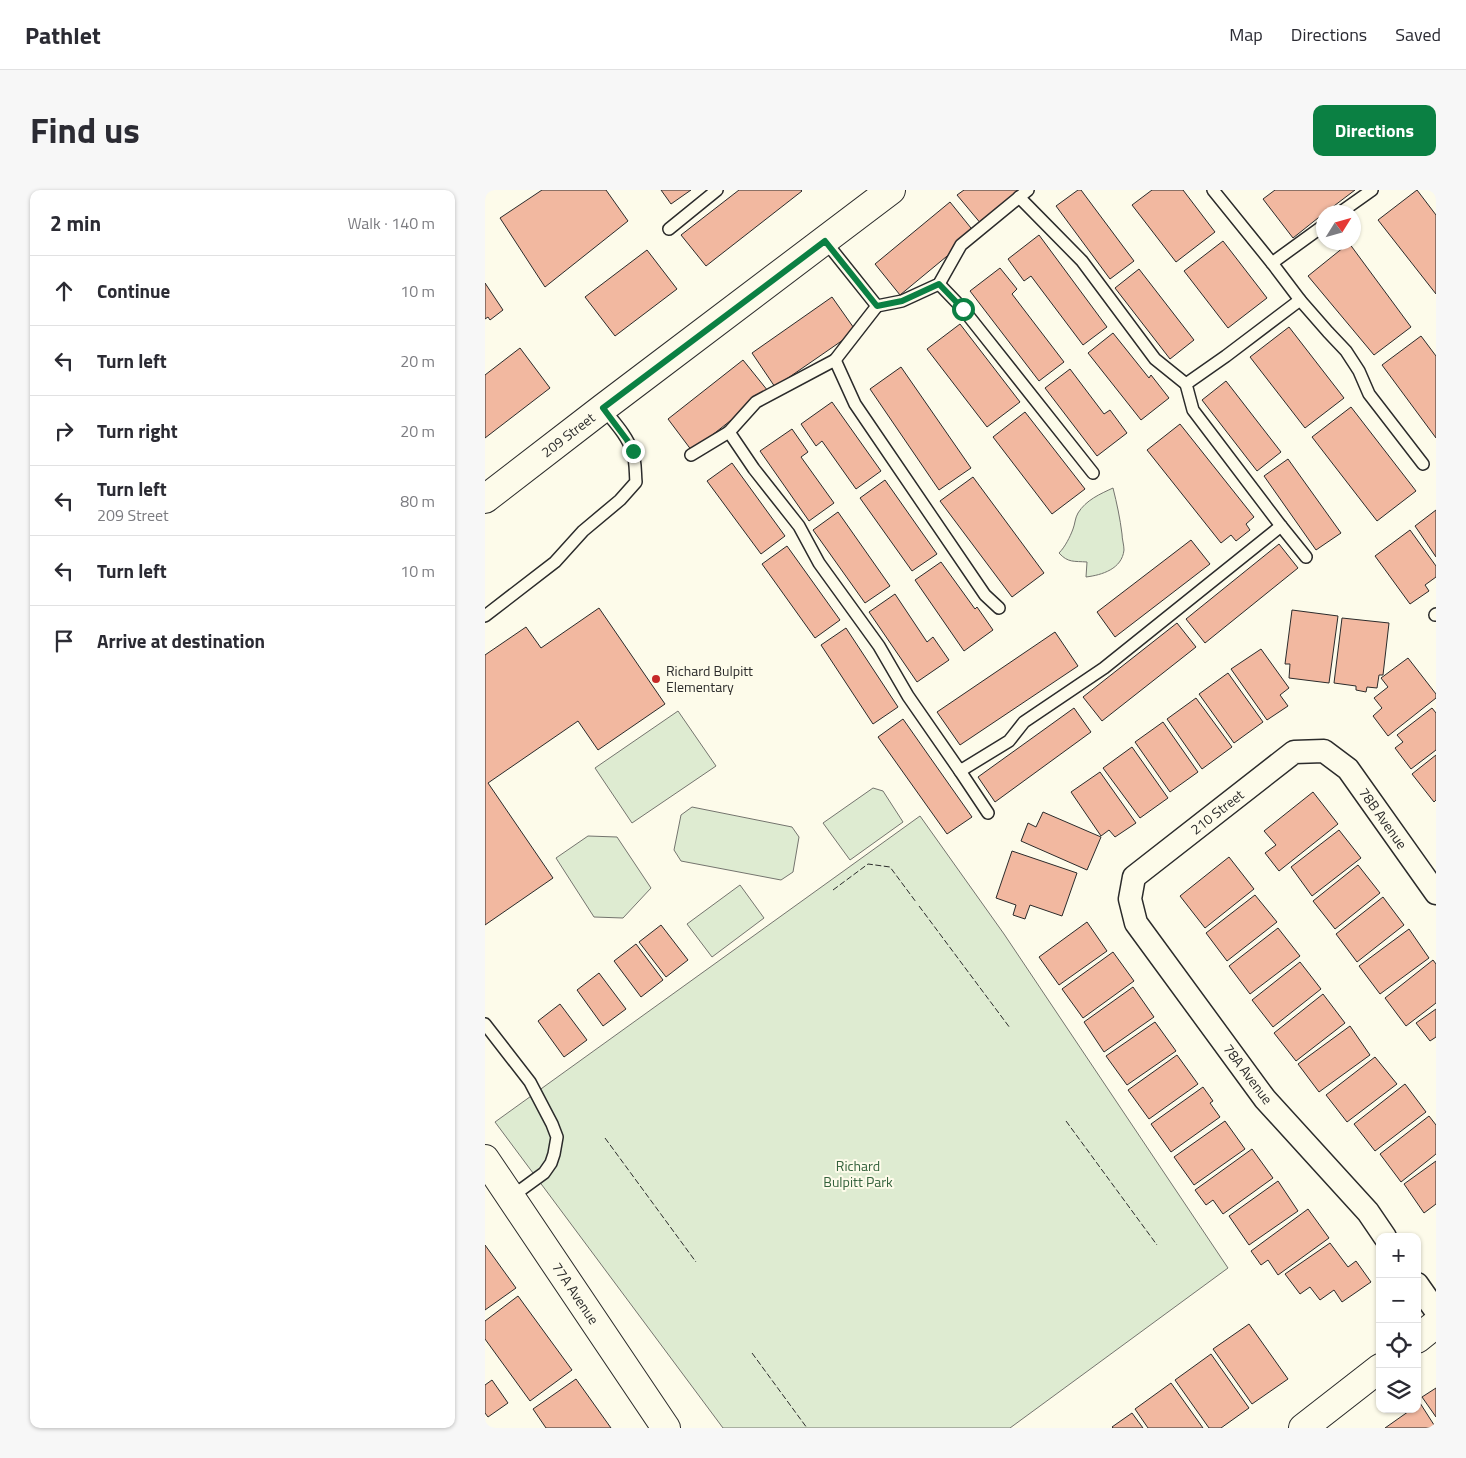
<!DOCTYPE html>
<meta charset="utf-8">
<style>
:root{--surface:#fff;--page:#f7f7f7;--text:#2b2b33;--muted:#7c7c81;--line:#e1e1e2;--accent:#0b8043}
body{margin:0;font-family:"Titillium Web",sans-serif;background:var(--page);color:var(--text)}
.controls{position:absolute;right:15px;bottom:15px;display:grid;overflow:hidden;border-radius:10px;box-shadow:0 1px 4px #0004}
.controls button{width:45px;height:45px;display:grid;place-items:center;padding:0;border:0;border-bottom:1px solid var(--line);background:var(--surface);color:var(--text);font:25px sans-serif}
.compass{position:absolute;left:831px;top:15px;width:45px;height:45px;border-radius:50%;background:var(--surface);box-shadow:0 1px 4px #0004;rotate:53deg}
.stop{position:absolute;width:15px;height:15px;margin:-11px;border:4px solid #0b8043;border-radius:50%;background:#fff}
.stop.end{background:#0b8043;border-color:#fff;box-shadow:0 1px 5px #0008}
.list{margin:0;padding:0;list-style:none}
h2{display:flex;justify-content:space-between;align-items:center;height:65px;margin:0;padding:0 20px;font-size:21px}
h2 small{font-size:16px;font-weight:400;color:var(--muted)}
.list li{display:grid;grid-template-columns:32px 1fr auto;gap:15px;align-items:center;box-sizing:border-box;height:70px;padding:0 20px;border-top:1px solid var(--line)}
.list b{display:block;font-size:19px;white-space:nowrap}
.list p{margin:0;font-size:16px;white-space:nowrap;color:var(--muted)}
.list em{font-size:16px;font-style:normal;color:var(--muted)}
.icon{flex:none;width:28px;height:28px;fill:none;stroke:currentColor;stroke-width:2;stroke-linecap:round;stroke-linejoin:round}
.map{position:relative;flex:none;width:951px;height:1238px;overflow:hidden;border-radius:10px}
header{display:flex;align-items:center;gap:30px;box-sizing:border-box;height:70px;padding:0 25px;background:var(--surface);border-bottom:1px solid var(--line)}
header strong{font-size:24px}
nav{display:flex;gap:28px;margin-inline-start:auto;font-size:18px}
.intro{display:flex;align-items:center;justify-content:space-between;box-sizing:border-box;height:120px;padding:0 30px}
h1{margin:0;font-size:35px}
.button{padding:12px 22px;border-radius:10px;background:var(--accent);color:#fff;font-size:18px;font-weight:700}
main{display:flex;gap:30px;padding:0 30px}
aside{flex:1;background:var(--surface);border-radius:10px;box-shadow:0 1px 4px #0004}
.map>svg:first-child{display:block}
</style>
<header>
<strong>Pathlet</strong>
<nav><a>Map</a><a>Directions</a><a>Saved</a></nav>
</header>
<div class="intro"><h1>Find us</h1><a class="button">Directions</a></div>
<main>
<aside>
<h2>2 min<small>Walk · 140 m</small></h2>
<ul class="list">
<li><svg class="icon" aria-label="ahead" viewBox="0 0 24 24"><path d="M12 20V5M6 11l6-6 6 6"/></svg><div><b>Continue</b></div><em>10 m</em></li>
<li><svg class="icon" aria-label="left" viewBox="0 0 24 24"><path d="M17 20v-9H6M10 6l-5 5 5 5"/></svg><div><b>Turn left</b></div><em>20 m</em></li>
<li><svg class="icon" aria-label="right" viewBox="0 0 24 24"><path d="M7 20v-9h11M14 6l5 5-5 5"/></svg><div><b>Turn right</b></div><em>20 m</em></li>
<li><svg class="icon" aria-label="left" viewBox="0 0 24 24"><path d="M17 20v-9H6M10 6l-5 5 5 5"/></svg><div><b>Turn left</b><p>209 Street</p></div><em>80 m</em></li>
<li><svg class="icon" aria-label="left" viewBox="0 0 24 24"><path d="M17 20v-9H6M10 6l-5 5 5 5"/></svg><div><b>Turn left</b></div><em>10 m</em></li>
<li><svg class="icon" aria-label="arrive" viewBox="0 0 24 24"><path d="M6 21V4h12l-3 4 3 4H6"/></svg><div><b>Arrive at destination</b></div></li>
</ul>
</aside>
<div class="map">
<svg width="951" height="1238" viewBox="0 0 951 1238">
<rect width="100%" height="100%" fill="#fdfbea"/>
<g fill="#deebd1" stroke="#74746e">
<path d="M 628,298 C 632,314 635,328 637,344 C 637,349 639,355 639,360 C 637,379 617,385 601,387 L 602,372 C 589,371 583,373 574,363 C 580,357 585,347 588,339 C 590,334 590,328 593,323 C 601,310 615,304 628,298 Z"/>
<polygon points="193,521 231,576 147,633 110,578"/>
<polygon points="388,598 398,601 418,632 365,670 338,633"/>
<polygon points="207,617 307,637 314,647 308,682 296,690 196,671 189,660 196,625"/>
<polygon points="435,626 519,744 743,1078 525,1238 238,1238 10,932"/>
<polygon points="103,646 132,647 166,698 138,728 109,727 71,668"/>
<polygon points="255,695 279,728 227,767 202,734"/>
</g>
<g fill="#f2b8a0" stroke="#2b2b2b">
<polygon points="57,0 121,0 143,31 60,97 15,28"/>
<polygon points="176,0 206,0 186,14"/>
<polygon points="254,0 316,0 317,1 221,76 196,45"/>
<polygon points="479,0 539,0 497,35 472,5"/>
<polygon points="593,0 596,0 649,71 625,89 571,16"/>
<polygon points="667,0 698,0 730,42 691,72 647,15"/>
<polygon points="790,0 870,0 841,22 838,22 838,24 808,48 778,9"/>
<polygon points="932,0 951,25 951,104 893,30"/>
<polygon points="465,12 490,43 415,105 390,74"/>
<polygon points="554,45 622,137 598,155 546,86 539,91 523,69"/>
<polygon points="738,51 782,108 743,138 699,81"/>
<polygon points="864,53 926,137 889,165 823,86"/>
<polygon points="162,60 192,99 130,146 100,107"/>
<polygon points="515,78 532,99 527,104 579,172 554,191 485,101"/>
<polygon points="654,79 709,150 685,169 630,98"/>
<polygon points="0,93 18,120 5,130 3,127 0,129"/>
<polygon points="347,107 371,141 290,197 267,163"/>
<polygon points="475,134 535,212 502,237 442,159"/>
<polygon points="804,137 859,208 820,238 765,167"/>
<polygon points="628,143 664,188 666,185 684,208 656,230 603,163"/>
<polygon points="936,146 951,166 951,248 897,175"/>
<polygon points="35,158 65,198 0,248 0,185"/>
<polygon points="258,170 283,201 207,261 183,229"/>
<polygon points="416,177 486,278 454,300 385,199"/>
<polygon points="585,179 619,224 625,220 642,243 612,266 560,198"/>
<polygon points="741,191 796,262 772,281 717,210"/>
<polygon points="347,212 396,281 371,299 337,251 331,256 316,234"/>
<polygon points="866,217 931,301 892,331 827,247"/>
<polygon points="540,222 600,299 567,324 508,247"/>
<polygon points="695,234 769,327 761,334 765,340 751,351 746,345 736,353 662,260"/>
<polygon points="307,239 323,262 316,267 349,313 324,331 275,261"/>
<polygon points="803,269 856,343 831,360 779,286"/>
<polygon points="247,273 300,346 276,364 222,291"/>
<polygon points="488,287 559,383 527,407 455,311"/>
<polygon points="400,290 452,364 427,381 375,308"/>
<polygon points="951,320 951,367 930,336"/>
<polygon points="353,322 405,396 380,413 328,340"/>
<polygon points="925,340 951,376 951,387 940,395 944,401 925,414 890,366"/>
<polygon points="706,350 725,374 630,447 612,422"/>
<polygon points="794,354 813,378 720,453 701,429"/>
<polygon points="302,356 355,430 330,448 277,374"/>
<polygon points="456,372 490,419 492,417 508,440 479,461 430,390"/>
<polygon points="410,404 442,452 448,447 464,470 432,492 384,422"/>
<polygon points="114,418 180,514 113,560 93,531 3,593 68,688 0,735 0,465 41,437 56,458"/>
<polygon points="807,420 853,426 844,493 804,488 805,474 800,474"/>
<polygon points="857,428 904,433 898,485 894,485 892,498 882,497 881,502 871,500 871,496 849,493"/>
<polygon points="692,433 711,457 617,531 598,507"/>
<polygon points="361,438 413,517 388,534 336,455"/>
<polygon points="570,442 593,476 475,555 452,522"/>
<polygon points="776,459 804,498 795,505 803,516 782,530 746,479"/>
<polygon points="923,468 951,504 951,508 903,546 888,526 897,518 889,508 903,497 896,488"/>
<polygon points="743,483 778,532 749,553 714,504"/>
<polygon points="711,508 747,557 717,579 682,529"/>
<polygon points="589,518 606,542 510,612 493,587"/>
<polygon points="947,518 951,523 951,560 926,579 910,558 918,552 912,545"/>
<polygon points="418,529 487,627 462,644 393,547"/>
<polygon points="678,532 713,582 685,602 650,552"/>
<polygon points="647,557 683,608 655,628 618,578"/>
<polygon points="951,565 951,610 949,612 927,584"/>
<polygon points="615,582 651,633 630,647 624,640 616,646 586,602"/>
<polygon points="828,602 853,634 794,681 780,663 791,655 779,641"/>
<polygon points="558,622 616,647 602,680 536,651 543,633 551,637"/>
<polygon points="854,640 876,668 827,706 806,677"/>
<polygon points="527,661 592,683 577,726 545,715 540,729 528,725 531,715 511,708"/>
<polygon points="744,667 769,699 720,738 695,706"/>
<polygon points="873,675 895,703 850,739 828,711"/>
<polygon points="770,705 792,732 742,771 721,743"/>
<polygon points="898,707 919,735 872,772 851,744"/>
<polygon points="602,732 622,761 574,795 554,767"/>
<polygon points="176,735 203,770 181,787 154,752"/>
<polygon points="793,738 815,766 765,804 744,776"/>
<polygon points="924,739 944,768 895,804 874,776"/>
<polygon points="151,754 178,790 156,807 129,771"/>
<polygon points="628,762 649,791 598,828 577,799"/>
<polygon points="948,770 951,774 951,813 921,836 900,808"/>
<polygon points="815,772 836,799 788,837 767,810"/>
<polygon points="114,783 141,819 118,836 92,800"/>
<polygon points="648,797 669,827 619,862 599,832"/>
<polygon points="838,804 860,833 811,871 789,843"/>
<polygon points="75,814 102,850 79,867 53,831"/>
<polygon points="951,819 951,847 945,851 931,833"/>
<polygon points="670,832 691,861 642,895 621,866"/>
<polygon points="865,836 885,865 834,902 813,874"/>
<polygon points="692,865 713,894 664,929 643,900"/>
<polygon points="890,867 912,894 862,932 841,905"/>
<polygon points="920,894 941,922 890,961 869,934"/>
<polygon points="718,897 728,911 725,913 735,927 686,962 666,934"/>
<polygon points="944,926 951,935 951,964 916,992 895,964"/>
<polygon points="740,931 760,959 709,995 689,967"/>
<polygon points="767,959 788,988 738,1024 728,1010 721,1015 710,1000"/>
<polygon points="951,971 951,1014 939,1023 919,994"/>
<polygon points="793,991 813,1021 764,1055 744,1026"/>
<polygon points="823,1019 844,1048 793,1085 783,1070 776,1075 766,1061"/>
<polygon points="845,1053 863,1077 871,1071 886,1092 857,1112 849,1100 835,1110 825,1097 815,1104 800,1084"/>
<polygon points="0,1055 31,1098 0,1120"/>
<polygon points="33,1106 87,1180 45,1211 0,1149 0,1131"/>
<polygon points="764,1134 803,1189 767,1214 728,1159"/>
<polygon points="726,1164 764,1218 736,1238 724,1238 690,1190"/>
<polygon points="91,1189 126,1238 61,1238 48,1219"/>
<polygon points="7,1190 23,1213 3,1227 0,1223 0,1195"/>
<polygon points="686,1193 718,1238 663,1238 650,1219"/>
<polygon points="951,1198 951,1227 937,1207"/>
<polygon points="935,1213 951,1238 900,1238 927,1219 932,1219 932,1215"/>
<polygon points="647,1223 658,1238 628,1238 627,1237"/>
</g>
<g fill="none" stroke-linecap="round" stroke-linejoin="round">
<g stroke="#2b2b2b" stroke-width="14">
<g id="lane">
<polyline points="728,0 787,73"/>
<polyline points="534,7 597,71 670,169 701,194"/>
<polyline points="856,22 887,0"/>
<polyline points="838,36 787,73 815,110 843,142 861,161 874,181 884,204 938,274"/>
<polyline points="184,39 232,0"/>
<polyline points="340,51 392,116 417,111 454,94 476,55 543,0"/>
<polyline points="454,94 478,119 608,283"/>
<polyline points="815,110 741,166 701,194 708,220 796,336 821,367"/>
<polyline points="350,170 392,116"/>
<polyline points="244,242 271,212 350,170 370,214 500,405 514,418"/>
<polyline points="206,265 244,242 269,279 314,336 334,373 394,456 423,506 475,581 524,551 539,532 619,478 796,336"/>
<polyline points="950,425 951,424"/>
<path d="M 0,426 L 70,372 L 98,341 L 135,310 L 151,292 C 150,282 151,270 147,261 C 142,245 128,231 118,218"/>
<polyline points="475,581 503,623"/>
<polyline points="0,834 45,892 67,934 72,947 69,964 66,973 59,983 26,1007"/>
</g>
</g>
<g stroke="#2b2b2b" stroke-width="25">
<g id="street">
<path id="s1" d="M 900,1047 L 883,1022 L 780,909 L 651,733 L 645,709 L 649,687 L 809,562 L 839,561 L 863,579 L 951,703"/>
<polyline points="932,1094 951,1121"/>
</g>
</g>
<g stroke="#2b2b2b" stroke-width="30">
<g id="secondary">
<path id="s2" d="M 0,309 L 118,218 L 406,0"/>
<path id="s3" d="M 0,969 L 181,1238"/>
<polyline points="932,1149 951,1134"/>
<polyline points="818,1238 895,1178"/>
</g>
</g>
<use href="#lane" stroke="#fdfbea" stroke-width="11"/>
<use href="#street" stroke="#fdfbea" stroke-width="22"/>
<use href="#secondary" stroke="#fdfbea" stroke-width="28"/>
<g stroke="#2b2b2b" stroke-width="1" stroke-dasharray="6 2.5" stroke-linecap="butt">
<polyline points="348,700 383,674 405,677 431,712"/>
<polyline points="434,716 525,838"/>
<polyline points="581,931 672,1055"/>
<polyline points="120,948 211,1072"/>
<polyline points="267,1163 322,1238"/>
</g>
</g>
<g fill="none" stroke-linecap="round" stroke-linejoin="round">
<polyline stroke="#0b8043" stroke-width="6" points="148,261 142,250 118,218 340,51 392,116 417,111 454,94 478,119"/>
</g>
<circle fill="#c62828" stroke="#fdfbea" stroke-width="2" cx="171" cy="489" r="5"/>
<g text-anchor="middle" stroke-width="4" stroke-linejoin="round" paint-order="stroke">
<g font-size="14" fill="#2b2b2b" stroke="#fdfbea">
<text dy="5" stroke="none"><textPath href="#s2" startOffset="105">209 Street</textPath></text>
<text dy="5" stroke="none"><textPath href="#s1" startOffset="554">210 Street</textPath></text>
<text dy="5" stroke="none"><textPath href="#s1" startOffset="772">78B Avenue</textPath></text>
<text transform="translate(763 884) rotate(53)" y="5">78A Avenue</text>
<text dy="5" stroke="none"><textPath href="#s3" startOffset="162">77A Avenue</textPath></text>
</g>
<g font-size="14" fill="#2b2b2b" stroke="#fdfbea" text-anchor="start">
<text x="181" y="486">Richard Bulpitt<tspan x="181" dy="16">Elementary</tspan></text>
</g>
<g font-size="14" fill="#34623c" stroke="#fdfbea">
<text x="373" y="981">Richard<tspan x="373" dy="16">Bulpitt Park</tspan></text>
</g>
</g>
</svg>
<div class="controls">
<button>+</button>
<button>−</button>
<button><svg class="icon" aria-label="locate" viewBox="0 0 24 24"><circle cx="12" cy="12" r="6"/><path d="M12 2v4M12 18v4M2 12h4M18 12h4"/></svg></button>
<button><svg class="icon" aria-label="layers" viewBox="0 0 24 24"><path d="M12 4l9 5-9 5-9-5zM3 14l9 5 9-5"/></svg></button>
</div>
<svg class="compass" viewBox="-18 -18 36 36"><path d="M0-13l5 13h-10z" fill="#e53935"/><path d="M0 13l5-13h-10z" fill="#7c7c81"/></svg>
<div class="stop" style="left:478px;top:119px"></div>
<div class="stop end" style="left:148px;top:261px"></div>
</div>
</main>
